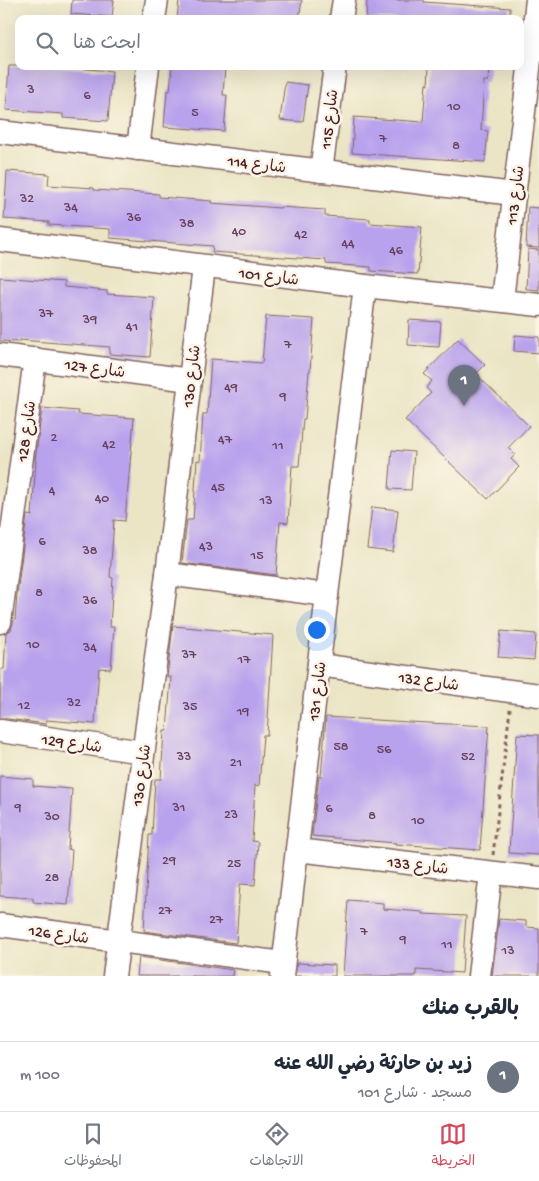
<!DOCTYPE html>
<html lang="ar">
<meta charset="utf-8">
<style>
:root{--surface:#fff;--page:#f2f2f3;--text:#1f2937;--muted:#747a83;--line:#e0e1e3;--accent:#d1495b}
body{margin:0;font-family:"Gochi Hand","Playpen Sans Arabic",sans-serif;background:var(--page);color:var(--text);direction:rtl}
.you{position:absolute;left:316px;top:629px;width:18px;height:18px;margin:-12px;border:4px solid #fff;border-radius:50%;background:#1a73e8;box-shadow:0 0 0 8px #1a73e833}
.badge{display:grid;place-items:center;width:32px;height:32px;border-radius:50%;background:var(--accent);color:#fff;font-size:16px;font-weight:700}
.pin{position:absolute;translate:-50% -41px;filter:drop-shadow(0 1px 2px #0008)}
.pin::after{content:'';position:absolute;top:26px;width:18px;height:15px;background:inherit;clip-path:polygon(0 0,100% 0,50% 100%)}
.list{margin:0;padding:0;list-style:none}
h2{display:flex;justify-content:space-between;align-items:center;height:65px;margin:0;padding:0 20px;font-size:21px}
h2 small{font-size:16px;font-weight:400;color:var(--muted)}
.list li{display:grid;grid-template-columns:32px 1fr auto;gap:15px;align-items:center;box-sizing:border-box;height:70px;padding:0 20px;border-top:1px solid var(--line)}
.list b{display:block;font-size:19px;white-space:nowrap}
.list p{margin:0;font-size:16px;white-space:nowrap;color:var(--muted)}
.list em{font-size:16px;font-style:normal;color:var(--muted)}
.icon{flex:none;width:28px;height:28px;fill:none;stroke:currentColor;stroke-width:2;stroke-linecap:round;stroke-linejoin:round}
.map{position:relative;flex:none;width:539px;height:976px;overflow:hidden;direction:ltr}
.search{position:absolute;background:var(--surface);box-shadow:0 5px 20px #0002;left:15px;right:15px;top:15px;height:55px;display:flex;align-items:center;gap:12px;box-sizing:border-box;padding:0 18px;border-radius:10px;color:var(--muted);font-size:19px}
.sheet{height:135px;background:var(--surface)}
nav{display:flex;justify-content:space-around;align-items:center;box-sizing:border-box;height:70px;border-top:1px solid var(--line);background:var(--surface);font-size:14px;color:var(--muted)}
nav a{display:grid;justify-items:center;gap:2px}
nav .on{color:var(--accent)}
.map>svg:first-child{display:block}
</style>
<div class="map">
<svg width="539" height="976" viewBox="0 0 539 976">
<rect width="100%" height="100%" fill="#fcf5e5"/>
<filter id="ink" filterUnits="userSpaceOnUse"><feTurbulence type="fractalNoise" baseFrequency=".02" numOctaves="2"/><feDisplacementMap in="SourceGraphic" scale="10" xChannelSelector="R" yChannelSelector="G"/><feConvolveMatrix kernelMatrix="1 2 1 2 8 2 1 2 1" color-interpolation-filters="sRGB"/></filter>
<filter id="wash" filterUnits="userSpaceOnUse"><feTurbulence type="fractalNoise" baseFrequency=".0096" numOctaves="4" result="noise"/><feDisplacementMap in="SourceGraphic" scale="20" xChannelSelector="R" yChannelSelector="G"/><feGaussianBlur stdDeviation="1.12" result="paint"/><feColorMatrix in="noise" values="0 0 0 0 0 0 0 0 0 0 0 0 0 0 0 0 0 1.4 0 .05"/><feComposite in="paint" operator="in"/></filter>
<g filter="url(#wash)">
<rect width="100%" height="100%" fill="#ebe5c6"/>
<g id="blocks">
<g fill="#b9a2ed">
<polygon points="72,0 114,0 112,17 71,14"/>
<polygon points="179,0 302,0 299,19 177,19"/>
<polygon points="367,0 424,0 424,2 510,8 510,19 366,19"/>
<polygon points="9,66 49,66 112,71 108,121 63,118 63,114 6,110"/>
<polygon points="172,66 225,66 223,95 227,95 224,131 164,127 167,91 170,91"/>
<polygon points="429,66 489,66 488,81 484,81 481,130 488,131 485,162 352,153 354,117 423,122 426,84 428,85"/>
<polygon points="285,82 308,85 303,122 280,120"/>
<polygon points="7,171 49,174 48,185 94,188 94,190 159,194 159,197 212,201 211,203 280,208 280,207 325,210 325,216 370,219 370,223 422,227 418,274 371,271 371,267 326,264 326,260 212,252 213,246 110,238 110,229 49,225 49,222 4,219"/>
<polygon points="528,207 539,208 539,248 526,247"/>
<polygon points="528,249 539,250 539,290 526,289"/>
<polygon points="0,277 64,282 64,287 107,291 107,294 154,297 150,357 109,354 110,347 19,340 19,342 0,341"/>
<polygon points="266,316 314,319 310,371 309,371 305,419 303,419 299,466 292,466 288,523 280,522 276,575 182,563 187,520 193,520 197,460 200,461 203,414 207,414 211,359 262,363"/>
<polygon points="409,320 441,322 439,347 408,345"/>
<polygon points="515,335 539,337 539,353 514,351"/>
<polygon points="458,339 485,365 476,374 529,426 508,448 515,455 511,459 519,467 488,499 405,420 431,393 426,388 432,381 424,374"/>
<polygon points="42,408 78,411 78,414 134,418 125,521 114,520 110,577 113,578 110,627 114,627 111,669 99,668 95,724 46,720 46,724 0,718 1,669 4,669 6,633 11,630 14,620 15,620 17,595 27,515 32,516 36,461 35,461"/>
<polygon points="392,450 414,452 411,490 389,489"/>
<polygon points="372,507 398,510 393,552 367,549"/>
<polygon points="173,626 273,635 267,735 263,735 259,786 255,785 252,841 258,842 255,885 240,884 236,943 235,943 144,931 149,835 152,835 155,779 161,779 164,731 167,731 171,677 167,677"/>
<polygon points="501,631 536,634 534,660 498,657"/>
<polygon points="326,717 409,722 489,726 480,850 395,844 396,843 312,836 319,776 321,777"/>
<polygon points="517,734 539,735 539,855 509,853"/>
<polygon points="0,776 33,779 33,786 72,789 68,849 72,850 68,905 33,902 33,898 0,896"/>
<polygon points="348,900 383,903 383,909 423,912 423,914 466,916 462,973 416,970 416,976 343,976"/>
<polygon points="499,919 526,921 526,927 539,928 539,976 492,976"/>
<polygon points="139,957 233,970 232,976 137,976"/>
<polygon points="297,963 335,965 335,976 295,976"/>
</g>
</g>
</g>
<g filter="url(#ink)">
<use href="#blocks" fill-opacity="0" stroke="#826461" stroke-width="1"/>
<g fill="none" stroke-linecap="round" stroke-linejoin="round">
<g stroke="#826461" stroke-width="25">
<g id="minor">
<polyline points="154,19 157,0"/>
<polyline points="341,19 344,0"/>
<polyline points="0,132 514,194"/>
<polyline points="138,149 148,66"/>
<polyline points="321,171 335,66"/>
<polyline points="0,240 365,286 539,305"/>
<polyline points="502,300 537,0"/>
<polyline points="0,355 190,380"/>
<polyline points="167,574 327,595"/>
<polyline points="0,622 35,359"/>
<polyline points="319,665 539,695"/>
<polyline points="0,731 143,752"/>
<polyline points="297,850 539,878"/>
<polyline points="0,925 283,963"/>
<polyline points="114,976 167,574 190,380 204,267"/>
<polyline points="282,976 327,595 365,286"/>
<polyline points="479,976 491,873"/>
</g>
</g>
<polyline stroke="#826461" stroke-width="3" stroke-dasharray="4 4" stroke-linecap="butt" points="493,855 510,709"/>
<use href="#minor" stroke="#fff" stroke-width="22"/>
</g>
</g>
<g text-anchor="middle" stroke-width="5" stroke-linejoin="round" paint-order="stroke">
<g font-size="14" fill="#66405c">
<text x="31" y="93">3</text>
<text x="87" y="99">6</text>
<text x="454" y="110">10</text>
<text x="195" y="116">5</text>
<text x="383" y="142">7</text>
<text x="456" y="149">8</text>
<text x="27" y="202">32</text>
<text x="71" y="211">34</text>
<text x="134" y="221">36</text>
<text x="187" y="227">38</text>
<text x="239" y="235">40</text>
<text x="301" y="238">42</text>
<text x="348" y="247">44</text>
<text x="396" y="254">46</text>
<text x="46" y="317">37</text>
<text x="90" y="323">39</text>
<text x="132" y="330">41</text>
<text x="288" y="348">7</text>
<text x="231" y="391">49</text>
<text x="283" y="400">9</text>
<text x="54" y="441">2</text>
<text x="225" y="443">47</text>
<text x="109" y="448">42</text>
<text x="278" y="449">11</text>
<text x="218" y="491">45</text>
<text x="52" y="494">4</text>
<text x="102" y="502">40</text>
<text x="266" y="504">13</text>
<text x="42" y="545">6</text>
<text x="206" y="550">43</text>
<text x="90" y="554">38</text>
<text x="257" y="559">15</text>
<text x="39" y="596">8</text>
<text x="90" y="604">36</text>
<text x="33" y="648">10</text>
<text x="90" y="651">34</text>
<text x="189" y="658">37</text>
<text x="244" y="663">17</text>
<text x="74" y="706">32</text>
<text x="24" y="709">12</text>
<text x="190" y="710">35</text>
<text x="243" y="715">19</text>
<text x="341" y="750">58</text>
<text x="384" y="753">56</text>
<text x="184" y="760">33</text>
<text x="468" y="760">52</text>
<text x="236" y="766">21</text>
<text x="18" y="811">9</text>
<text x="179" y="811">31</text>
<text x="329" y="812">6</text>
<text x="231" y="818">23</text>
<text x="372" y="819">8</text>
<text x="52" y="820">30</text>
<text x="418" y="824">10</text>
<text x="169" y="864">29</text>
<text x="234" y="867">25</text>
<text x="52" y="881">28</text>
<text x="165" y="914">27</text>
<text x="216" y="923">27</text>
<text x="364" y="935">7</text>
<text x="403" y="943">9</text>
<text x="447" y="948">11</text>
<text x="508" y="954">13</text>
</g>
<g font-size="16" fill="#4a1f2b" stroke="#fcf5e5">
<text transform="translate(328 119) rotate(-83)" y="6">شارع 115</text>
<text transform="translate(257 163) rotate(7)" y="6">شارع 114</text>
<text transform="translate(514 195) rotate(-83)" y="6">شارع 113</text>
<text transform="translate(269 275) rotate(7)" y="6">شارع 101</text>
<text transform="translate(95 367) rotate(8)" y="6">شارع 127</text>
<text transform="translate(190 376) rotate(-83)" y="6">شارع 130</text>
<text transform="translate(25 431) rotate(-82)" y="6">شارع 128</text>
<text transform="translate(429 680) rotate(8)" y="6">شارع 132</text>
<text transform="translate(316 691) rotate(-83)" y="6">شارع 131</text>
<text transform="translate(72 742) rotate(8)" y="6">شارع 129</text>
<text transform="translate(140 775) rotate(-82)" y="6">شارع 130</text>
<text transform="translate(418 864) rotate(7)" y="6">شارع 133</text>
<text transform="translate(59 933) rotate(8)" y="6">شارع 126</text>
</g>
</g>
</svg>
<div class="you"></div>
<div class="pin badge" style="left:464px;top:406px;background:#6b7280">1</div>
<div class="search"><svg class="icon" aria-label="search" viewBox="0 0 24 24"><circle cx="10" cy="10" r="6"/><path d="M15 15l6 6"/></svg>ابحث هنا</div>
</div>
<section class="sheet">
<h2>بالقرب منك<small></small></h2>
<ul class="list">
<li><span class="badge" style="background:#6b7280">1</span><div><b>زيد بن حارثة رضي الله عنه</b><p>مسجد · شارع 101</p></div><em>100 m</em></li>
</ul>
</section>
<nav>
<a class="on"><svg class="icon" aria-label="map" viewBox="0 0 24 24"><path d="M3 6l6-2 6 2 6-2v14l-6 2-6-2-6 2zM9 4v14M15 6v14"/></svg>الخريطة</a>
<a><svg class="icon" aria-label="directions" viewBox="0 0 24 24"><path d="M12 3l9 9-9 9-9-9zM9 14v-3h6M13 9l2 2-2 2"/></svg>الاتجاهات</a>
<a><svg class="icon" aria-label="saved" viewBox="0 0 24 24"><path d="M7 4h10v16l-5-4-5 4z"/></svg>المحفوظات</a>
</nav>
